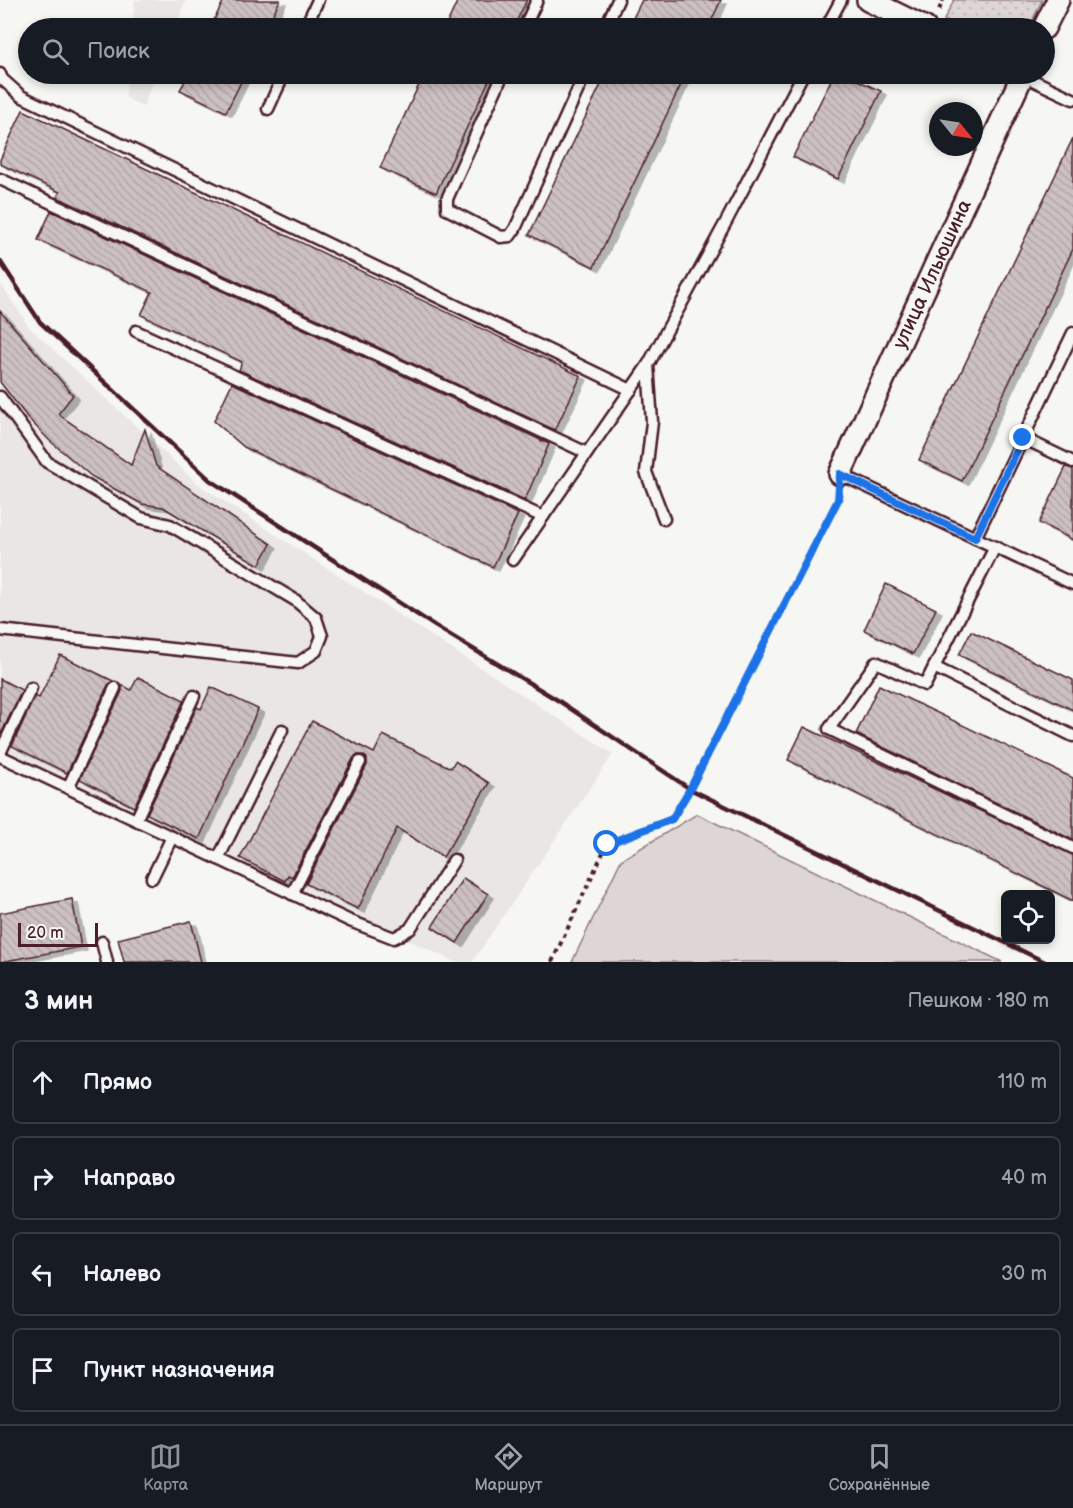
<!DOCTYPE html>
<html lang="ru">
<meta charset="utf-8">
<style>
:root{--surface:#171b24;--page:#20242c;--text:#f1f3f6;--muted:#9ea1a6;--line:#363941;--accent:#8c9099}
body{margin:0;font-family:"Balsamiq Sans",sans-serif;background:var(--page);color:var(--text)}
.controls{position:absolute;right:18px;bottom:18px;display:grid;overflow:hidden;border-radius:9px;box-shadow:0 3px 9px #0003}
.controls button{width:54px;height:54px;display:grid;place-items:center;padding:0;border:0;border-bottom:2px solid var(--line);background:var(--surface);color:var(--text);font:30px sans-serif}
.compass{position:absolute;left:929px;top:102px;width:54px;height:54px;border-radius:50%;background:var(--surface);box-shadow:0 3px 9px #0003;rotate:120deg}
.scale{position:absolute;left:18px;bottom:15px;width:80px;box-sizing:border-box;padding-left:6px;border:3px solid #4a1f2b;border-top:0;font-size:16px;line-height:21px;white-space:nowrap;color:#4a1f2b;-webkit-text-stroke:4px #f6f6f2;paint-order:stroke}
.stop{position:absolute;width:18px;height:18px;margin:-14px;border:4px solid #1a73e8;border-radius:50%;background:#fff}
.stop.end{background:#1a73e8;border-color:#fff;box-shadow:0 2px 6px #0008}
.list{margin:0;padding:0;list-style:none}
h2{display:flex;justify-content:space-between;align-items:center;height:78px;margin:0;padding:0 24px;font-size:26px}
h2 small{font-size:20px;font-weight:400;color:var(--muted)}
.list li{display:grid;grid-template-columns:39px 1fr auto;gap:18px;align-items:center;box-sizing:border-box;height:84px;margin:0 12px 12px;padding:0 12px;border:2px solid var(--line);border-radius:9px}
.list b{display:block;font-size:22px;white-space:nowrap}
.list em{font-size:20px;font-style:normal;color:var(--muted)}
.icon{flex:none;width:33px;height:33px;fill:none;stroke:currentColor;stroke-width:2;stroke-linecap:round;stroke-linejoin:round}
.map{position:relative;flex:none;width:1073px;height:962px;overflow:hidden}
.search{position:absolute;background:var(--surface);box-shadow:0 3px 9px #0003;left:18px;right:18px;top:18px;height:66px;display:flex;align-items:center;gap:15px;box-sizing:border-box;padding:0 21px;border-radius:33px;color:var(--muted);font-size:22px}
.sheet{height:462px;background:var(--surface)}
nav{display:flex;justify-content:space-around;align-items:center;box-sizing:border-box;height:84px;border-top:2px solid var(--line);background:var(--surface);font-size:16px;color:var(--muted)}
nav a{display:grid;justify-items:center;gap:3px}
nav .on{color:var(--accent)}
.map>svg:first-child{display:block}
</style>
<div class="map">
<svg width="1073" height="962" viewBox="0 0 1073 962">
<defs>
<pattern id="grass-dots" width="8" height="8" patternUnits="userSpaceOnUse" patternTransform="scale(1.5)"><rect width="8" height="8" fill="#ddd6d5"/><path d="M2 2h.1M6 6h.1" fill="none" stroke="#bfb7b7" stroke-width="1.8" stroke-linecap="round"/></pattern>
<pattern id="building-back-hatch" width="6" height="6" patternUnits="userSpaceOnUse" patternTransform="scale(1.5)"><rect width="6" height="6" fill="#ccc1c0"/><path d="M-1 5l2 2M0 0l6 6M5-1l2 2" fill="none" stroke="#b1a5a5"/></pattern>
<filter id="shadow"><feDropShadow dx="6" dy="4" stdDeviation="0" flood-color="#0004"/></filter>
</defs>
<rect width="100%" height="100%" fill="#f6f6f2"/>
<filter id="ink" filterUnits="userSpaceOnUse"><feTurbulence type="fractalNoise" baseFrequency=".0167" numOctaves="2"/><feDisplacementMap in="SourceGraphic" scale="12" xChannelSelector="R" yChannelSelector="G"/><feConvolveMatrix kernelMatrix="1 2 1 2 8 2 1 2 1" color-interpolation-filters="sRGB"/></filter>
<g filter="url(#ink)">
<g fill="#e9e6e3">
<polygon points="135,0 186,0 175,28 132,28"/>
<polygon points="128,74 156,74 143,107 125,97"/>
<polygon points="0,283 29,327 199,485 613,754 472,962 455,962 0,748"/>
</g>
<polygon fill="url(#grass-dots)" stroke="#947a80" stroke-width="1.5" points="954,0 1042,0 1029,28 961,28 944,20"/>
<polygon fill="#ddd6d5" stroke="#947a80" stroke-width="1.5" points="697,814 1002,962 572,962 621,860"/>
<g fill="url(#building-back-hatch)" stroke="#4a1f2b" stroke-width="1.5" filter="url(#shadow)">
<polygon points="224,0 280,0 266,28 210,28"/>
<polygon points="458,0 527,0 513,28 445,28"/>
<polygon points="642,0 721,0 708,28 628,28"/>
<polygon points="189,74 245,74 226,112 180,90"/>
<polygon points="424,74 492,74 436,193 380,168"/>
<polygon points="606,74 686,74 594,267 529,235"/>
<polygon points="834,74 844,74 881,91 838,179 793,157"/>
<polygon points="23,110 581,376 555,430 57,197 60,192 0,164 0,160"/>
<polygon points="1073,138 1073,249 962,481 919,460"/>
<polygon points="51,211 549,444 525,500 239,370 242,362 141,315 152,292 38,240"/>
<polygon points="0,311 73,395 58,414 131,465 145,429 156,466 271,544 259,565 163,507 142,504 91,476 49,440 27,417 0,382"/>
<polygon points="232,383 518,514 493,567 244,447 214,421"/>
<polygon points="1066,467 1073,469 1073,540 1039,523"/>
<polygon points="886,584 936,609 913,654 864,630"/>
<polygon points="971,631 1073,680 1073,710 959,655"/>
<polygon points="60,655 113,681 108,685 67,773 12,746 35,696 39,698"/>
<polygon points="138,677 184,700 134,807 80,779 122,691 122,685 131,690"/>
<polygon points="0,679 22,690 0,736"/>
<polygon points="879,685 1073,778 1073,840 856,734"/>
<polygon points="211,687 258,709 199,839 147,814 197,707 201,709"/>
<polygon points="312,721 374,753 383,735 451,768 455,761 489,783 443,857 397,828 358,909 306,884 367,765 367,758 363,755 356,755 353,759 292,877 288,875 285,881 240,858"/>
<polygon points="804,727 1073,855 1073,901 788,760"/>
<polygon points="463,878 488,894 457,943 432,927"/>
<polygon points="72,899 81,947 0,962 0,913"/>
<polygon points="191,921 201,962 124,962 118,939"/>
</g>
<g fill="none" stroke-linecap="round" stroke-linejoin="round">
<g stroke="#4a1f2b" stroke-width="15">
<g id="lane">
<polyline points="305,28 318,0"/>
<polyline points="524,28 537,0"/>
<polyline points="605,28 618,0"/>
<polyline points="826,28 841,0"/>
<polyline points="0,74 2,79 21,96 631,390"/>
<polyline points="503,74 447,199 447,209 501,237 510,236 515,229 585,74"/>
<polyline points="1022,75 1073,99"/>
<polyline points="268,109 284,74"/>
<polyline points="0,179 587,453"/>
<polyline points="136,331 543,517"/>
<polyline points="1073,333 1023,438 1073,462"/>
<polyline points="648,365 652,422 646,472 664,519"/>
<polyline points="0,397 47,462 141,518 170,525 295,600 316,618 322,636 316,651 298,663 0,630"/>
<polyline points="840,474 1073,584"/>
<polyline points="975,538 1023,438"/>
<polyline points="995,547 925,685 876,662 829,729 1073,848"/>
<polyline points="513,560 648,365 727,220 803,74"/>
<polyline points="934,667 1073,736"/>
<polyline points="0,753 31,688"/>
<polyline points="0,756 350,921 394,938 410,929 454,860"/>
<polyline points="68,788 115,688"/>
<polyline points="136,820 194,696"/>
<polyline points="218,859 282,730"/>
<polyline points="152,878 172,837"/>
<polyline points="292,894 360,762"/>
<polyline points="102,942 107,962"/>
</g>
</g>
<g stroke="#4a1f2b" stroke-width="26">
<g id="street">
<polyline points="868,0 925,28"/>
<polyline points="1044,28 1058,0"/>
<path id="s1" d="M 840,474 L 1023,74"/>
</g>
</g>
<g stroke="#4a1f2b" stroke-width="4" stroke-dasharray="4.5 4.5" stroke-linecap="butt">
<polyline points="939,10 943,0"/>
<polyline points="552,962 607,844 672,819 690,789 838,500 838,496"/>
</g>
<use href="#lane" stroke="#f6f6f2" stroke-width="10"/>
<use href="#street" stroke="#f6f6f2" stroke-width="21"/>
<polyline stroke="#4a1f2b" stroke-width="4.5" points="0,261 40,322 210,480 435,626 559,701 690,789 1045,962"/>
</g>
</g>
<g fill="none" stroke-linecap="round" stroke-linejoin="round" filter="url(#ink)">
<polyline stroke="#1a73e8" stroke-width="8" points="607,844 672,819 690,789 838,500 840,474 975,538 1023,438"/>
</g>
<g text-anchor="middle" stroke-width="5" stroke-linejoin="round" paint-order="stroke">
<g font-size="20" fill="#4a1f2b" stroke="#f6f6f2">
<text dy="7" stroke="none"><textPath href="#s1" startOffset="220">улица Ильюшина</textPath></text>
</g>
</g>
</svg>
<div class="controls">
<button><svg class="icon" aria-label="locate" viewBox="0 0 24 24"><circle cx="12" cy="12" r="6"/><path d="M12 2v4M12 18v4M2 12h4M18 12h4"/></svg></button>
</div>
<svg class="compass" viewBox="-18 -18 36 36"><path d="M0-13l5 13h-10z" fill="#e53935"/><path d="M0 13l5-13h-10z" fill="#9ea1a6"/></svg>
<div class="scale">20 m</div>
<div class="stop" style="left:607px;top:844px"></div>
<div class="stop end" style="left:1023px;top:438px"></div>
<div class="search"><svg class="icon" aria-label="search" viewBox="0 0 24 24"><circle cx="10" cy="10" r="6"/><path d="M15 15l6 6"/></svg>Поиск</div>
</div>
<section class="sheet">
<h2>3 мин<small>Пешком · 180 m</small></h2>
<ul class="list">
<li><svg class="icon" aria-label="ahead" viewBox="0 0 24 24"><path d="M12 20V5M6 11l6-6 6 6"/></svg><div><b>Прямо</b></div><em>110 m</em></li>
<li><svg class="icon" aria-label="right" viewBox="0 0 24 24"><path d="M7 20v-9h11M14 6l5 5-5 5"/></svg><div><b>Направо</b></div><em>40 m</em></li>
<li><svg class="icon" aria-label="left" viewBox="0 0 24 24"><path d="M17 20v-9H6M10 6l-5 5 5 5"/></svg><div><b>Налево</b></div><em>30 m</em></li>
<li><svg class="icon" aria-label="arrive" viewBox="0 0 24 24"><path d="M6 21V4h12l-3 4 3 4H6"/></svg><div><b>Пункт назначения</b></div></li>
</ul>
</section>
<nav>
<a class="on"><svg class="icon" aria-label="map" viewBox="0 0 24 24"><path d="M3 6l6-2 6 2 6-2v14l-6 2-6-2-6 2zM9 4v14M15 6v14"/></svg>Карта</a>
<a><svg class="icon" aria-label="directions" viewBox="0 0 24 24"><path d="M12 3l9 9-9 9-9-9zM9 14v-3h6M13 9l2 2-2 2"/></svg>Маршрут</a>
<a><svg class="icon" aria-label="saved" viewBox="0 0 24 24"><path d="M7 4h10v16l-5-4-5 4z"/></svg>Сохранённые</a>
</nav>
